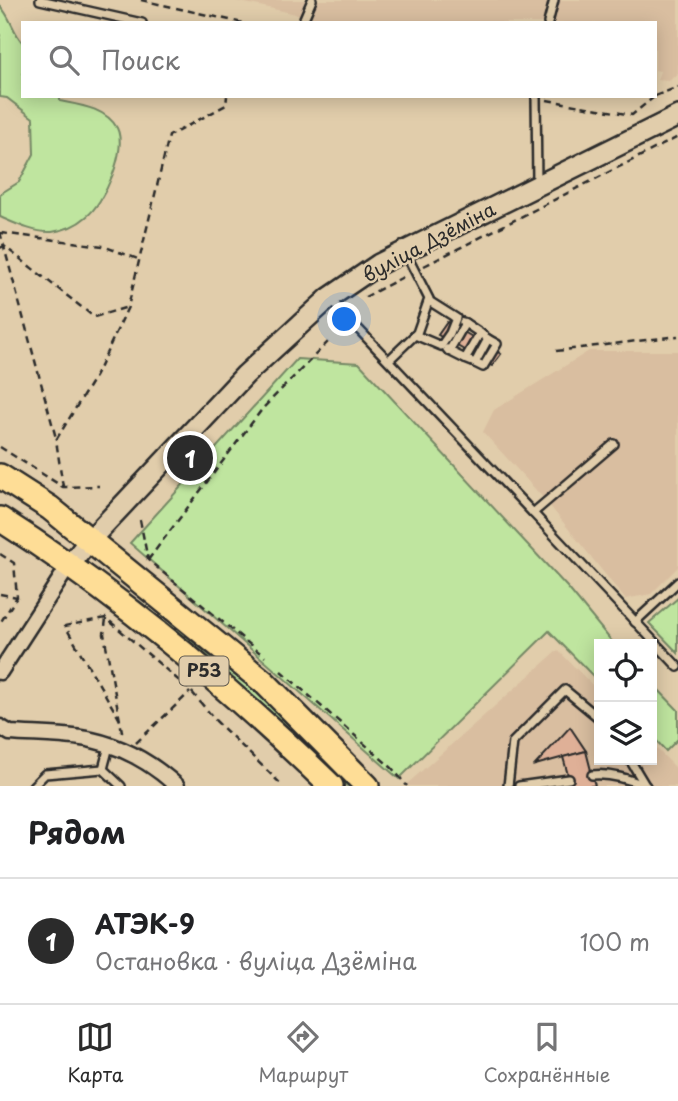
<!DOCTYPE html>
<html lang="ru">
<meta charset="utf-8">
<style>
:root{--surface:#fff;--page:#f2f2f2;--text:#202124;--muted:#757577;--line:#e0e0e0;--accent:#2b2b2b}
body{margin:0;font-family:"Playpen Sans",sans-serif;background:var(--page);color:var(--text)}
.controls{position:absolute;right:21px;bottom:21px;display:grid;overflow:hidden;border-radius:0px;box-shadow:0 4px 18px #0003}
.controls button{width:63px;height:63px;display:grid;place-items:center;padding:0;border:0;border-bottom:2px solid var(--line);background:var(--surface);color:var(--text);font:35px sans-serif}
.you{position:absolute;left:345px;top:320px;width:24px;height:24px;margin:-18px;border:5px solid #fff;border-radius:50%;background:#1a73e8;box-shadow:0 0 0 10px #1a73e833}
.badge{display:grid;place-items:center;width:46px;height:46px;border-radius:50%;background:var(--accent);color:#fff;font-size:23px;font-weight:700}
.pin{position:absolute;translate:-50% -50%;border:4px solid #fff;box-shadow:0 2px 7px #0006}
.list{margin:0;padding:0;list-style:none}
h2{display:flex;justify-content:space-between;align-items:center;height:91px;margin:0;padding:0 28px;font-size:30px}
h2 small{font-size:23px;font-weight:400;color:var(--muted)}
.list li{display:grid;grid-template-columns:46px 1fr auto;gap:21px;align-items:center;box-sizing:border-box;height:126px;padding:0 28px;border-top:2px solid var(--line)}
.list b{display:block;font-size:26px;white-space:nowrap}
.list p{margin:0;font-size:23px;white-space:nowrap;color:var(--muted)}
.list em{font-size:23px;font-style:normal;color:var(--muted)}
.icon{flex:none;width:38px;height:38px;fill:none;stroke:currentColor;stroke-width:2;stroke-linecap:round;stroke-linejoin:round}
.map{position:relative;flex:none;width:678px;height:786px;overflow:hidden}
.search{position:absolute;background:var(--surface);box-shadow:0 4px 18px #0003;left:21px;right:21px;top:21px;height:77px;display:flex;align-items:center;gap:18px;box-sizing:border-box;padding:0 24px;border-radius:0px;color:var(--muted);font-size:26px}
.sheet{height:217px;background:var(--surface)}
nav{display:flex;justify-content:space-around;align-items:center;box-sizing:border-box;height:98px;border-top:2px solid var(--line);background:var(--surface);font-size:19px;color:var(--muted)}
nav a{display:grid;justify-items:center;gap:4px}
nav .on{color:var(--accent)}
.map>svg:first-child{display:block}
</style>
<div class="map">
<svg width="678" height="786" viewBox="0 0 678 786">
<rect width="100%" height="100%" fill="#e1cdab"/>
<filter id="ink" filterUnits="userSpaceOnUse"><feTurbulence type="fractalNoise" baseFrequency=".0143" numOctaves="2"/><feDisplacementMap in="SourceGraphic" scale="14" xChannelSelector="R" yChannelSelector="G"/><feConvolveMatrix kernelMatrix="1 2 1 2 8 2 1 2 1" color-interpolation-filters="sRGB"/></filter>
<g filter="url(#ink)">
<g fill="#d9bea0">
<polygon points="232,0 678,0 678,73 669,81 657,80 660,71 655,70 655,23 337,23"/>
<polygon points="589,351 678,351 678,567 651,594 625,599 546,501 483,432 494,410"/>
<polygon points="558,650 599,692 599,760 652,760 652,744 678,770 678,786 409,786 407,784"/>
</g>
<g fill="#bfe59f" stroke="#758865" stroke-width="2">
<path d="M 0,6 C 11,17 12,31 23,43 L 23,96 L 60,96 L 60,101 C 80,105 106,108 117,128 C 128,149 104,204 86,217 C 77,225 65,230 52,232 C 35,233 16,224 0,217 L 0,194 L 19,182 L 34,154 L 33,118 L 7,98 L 0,97 Z"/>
<polygon points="297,359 359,363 568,588 614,644 599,644 599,682 549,631 399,779 130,543"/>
<polygon points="678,598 678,653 649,623"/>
<polygon points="139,601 264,698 352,786 347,786 258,704 135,605"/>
<polygon points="652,683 678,710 678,739 666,751 652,736"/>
</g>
<g fill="#dfb097" stroke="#2b2b2b" stroke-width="2">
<polygon points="447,322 501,354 492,366 438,335"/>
<polygon points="570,727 586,751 535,765"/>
<polygon points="586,751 595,786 571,786 563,757"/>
</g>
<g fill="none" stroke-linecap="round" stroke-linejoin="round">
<g stroke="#2b2b2b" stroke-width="12">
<g id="service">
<polyline points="40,0 142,23"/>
<polyline points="302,23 312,0"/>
<polyline points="548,23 554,0"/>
<polyline points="536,96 537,184"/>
<polyline points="329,298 533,513 614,444"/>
<polyline points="415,335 441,346 450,333 456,318 429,301"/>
<polyline points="447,349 449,351 465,323 463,322"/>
<polyline points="449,351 465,359 480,333 465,323"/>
<polyline points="465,359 475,363 488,339 480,333"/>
<polyline points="389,360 417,333 429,299 405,252"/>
<polyline points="475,363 483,367 497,344 488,339"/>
<polyline points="533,513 678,667"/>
<polyline points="635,622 678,582"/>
<polyline points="109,746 103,769 121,786"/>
<polyline points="630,760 645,785"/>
<path d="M 592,775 C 611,773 629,779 646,786"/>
<polyline points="33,786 45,774 103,769"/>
<polyline points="508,786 513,742 565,690 599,718"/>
<polyline points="519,786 569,779"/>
</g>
</g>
<g stroke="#2b2b2b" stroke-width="19">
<g id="minor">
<polyline points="0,672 68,567"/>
<path d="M 0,727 L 10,733 C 36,735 66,734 92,740 C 124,747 153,764 177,786"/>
</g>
</g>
<g stroke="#2b2b2b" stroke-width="24">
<polyline id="secondary" points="68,567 89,541 245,375 329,298 379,264 678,116"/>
</g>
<g stroke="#2b2b2b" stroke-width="28">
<g id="primary">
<polyline points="0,476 50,508 265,683 367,786"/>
<path d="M 0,519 C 120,595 230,688 331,786"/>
</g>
</g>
<g stroke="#2b2b2b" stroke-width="2.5" stroke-dasharray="7 5" stroke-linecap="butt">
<polyline points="141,0 243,23"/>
<polyline points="655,96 678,87"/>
<polyline points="547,100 632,115 655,96"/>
<polyline points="0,232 56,438"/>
<polyline points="1,233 103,246 138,259"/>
<polyline points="0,248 4,246 94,317 128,307"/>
<polyline points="424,266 678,137"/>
<polyline points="365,297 405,276"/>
<polyline points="556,351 678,336"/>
<polyline points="0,447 63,487 99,486"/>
<polyline points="63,487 56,440 96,375 128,307 169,136 226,105 227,96"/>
<polyline points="140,520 148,560 265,657"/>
<polyline points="0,554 14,563 17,597 0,623"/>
<polyline points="148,560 263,408 329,341"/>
<polyline points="0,594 17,597"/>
<polyline points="106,619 104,634 123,737"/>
<polyline points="281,671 392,768 407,786"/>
<polyline points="120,720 65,626 106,618 191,691 216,721 283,786"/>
<polyline points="136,743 190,692"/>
</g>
<use href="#service" stroke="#e1cdab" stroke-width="7"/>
<use href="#minor" stroke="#e1cdab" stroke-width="14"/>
<use href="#secondary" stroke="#e1cdab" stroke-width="19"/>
<use href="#primary" stroke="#fedd96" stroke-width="23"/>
</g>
</g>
<g text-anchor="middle" stroke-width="5" stroke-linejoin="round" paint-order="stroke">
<rect fill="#e1cdab" stroke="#625c51" stroke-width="2" x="179.5" y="656.5" width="49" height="29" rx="5"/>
<g font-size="18" font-weight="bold" fill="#2b2b2b">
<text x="204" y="677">Р53</text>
</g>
<g font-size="19" fill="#2b2b2b" stroke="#e1cdab">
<text transform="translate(429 242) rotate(-28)" y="7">вуліца Дзёміна</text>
</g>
</g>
</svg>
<div class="controls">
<button><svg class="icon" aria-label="locate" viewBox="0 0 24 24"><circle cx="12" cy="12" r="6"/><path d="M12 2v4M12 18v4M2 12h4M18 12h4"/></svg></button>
<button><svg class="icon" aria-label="layers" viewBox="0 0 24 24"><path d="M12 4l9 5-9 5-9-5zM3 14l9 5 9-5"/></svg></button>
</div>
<div class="you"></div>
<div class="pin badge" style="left:190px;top:458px">1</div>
<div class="search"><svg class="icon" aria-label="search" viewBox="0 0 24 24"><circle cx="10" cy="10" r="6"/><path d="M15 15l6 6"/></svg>Поиск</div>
</div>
<section class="sheet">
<h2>Рядом<small></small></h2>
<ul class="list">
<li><span class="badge">1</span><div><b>АТЭК-9</b><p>Остановка · вуліца Дзёміна</p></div><em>100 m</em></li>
</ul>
</section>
<nav>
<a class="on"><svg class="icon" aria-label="map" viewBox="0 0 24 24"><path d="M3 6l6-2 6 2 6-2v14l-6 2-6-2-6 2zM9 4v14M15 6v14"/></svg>Карта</a>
<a><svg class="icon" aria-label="directions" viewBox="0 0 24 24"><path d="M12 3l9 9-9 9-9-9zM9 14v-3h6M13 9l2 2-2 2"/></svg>Маршрут</a>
<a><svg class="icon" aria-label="saved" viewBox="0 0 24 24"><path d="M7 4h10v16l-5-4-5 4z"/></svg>Сохранённые</a>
</nav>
